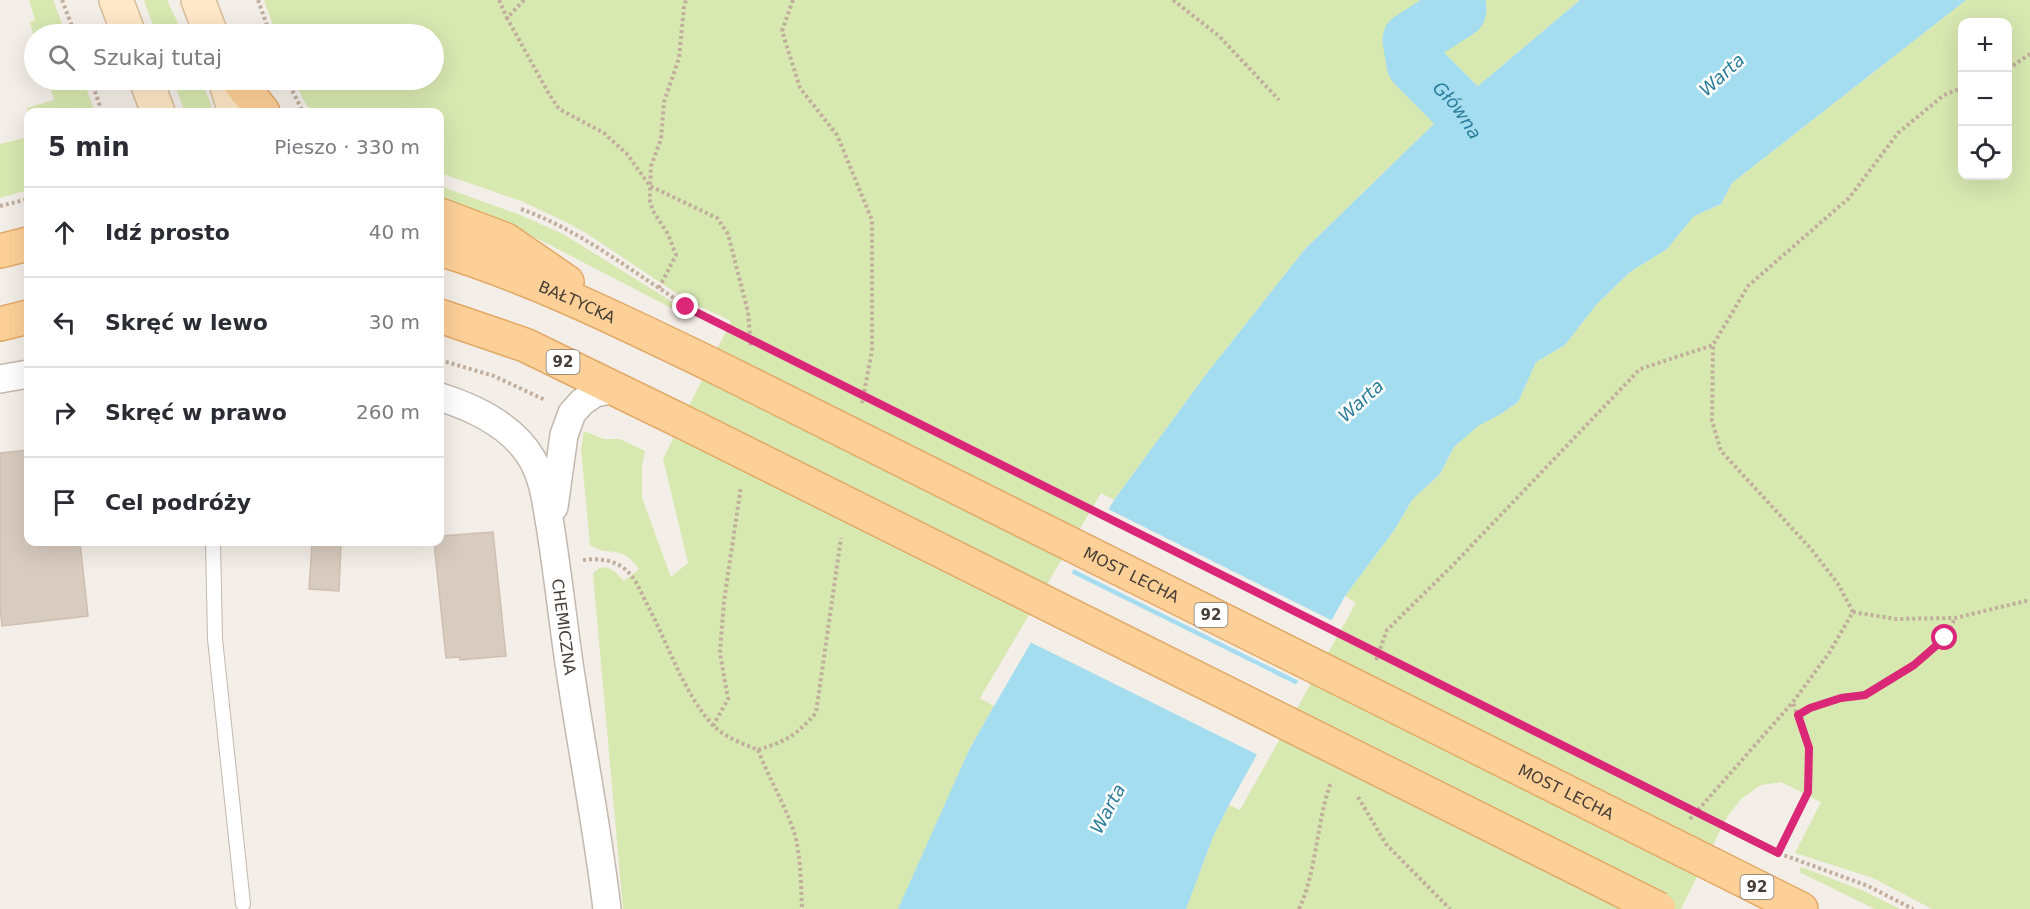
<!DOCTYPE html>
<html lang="pl">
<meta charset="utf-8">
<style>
:root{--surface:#fff;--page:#f7f7f7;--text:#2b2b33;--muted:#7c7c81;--line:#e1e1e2}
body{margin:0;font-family:"DejaVu Sans",sans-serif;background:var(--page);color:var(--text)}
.controls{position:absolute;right:18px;top:18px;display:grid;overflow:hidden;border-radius:12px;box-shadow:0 6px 24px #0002}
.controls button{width:54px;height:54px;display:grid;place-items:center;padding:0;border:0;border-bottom:2px solid var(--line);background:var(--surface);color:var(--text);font:30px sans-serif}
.stop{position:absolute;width:18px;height:18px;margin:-14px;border:4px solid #db2777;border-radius:50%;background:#fff}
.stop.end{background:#db2777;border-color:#fff;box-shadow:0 2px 6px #0008}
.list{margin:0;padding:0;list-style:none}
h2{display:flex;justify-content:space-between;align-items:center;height:78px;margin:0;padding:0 24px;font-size:26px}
h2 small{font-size:20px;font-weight:400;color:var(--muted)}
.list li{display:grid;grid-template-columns:39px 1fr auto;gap:18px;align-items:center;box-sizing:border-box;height:90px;padding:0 24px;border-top:2px solid var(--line)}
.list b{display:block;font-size:22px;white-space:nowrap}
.list em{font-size:20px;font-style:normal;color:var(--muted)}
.icon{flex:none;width:33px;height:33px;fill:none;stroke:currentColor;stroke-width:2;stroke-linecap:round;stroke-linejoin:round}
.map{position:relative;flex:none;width:2030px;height:909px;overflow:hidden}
.search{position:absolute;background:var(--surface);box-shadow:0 6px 24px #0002;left:24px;top:24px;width:420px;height:66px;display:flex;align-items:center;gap:15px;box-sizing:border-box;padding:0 21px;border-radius:33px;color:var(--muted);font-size:22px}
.panel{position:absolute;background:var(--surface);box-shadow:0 6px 24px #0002;left:24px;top:108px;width:420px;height:438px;border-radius:12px}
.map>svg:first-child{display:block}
</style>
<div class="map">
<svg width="2030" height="909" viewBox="0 0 2030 909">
<rect width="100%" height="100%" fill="#f4eee8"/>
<g fill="#d8e8b1" fill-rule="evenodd">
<polygon points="29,0 53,0 66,34 34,34 34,37 30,22 35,20"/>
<polygon points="144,0 167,0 183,34 156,34"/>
<path d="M 264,0 L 1580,0 L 1440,118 L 1305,249 L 1204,377 L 1114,500 L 1101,493 L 980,698 L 994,706 L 969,750 L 900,909 L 623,909 L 593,574 C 604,560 615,571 624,581 L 639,569 C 619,542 609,558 590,545 L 581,449 L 584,431 L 604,439 L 620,439 L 645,451 L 642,467 L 642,498 L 671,577 L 688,563 L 663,459 L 731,321 L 688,301 L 586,233 L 566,222 L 521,201 L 440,173 L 440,112 L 315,112 L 307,106 L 293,80 L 434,80 L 434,34 L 276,34 Z"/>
<path d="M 1966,0 L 2030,0 L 2030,909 L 1932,909 L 1873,878 L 1795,853 L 1821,802 L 1781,782 L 1761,785 L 1741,799 L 1727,817 L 1681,909 L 1186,909 L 1213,837 L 1229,805 L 1240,810 L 1356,603 L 1345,596 L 1395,529 L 1412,500 L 1440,474 L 1454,447 L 1478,426 L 1501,414 L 1518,402 L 1536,362 L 1565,345 L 1596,305 L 1630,272 L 1667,249 L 1694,216 L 1721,204 L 1732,183 ZM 1962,22 L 2008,22 L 2008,176 L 1962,176 Z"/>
<polygon points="48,80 83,80 95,112 28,112 28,115 27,108 54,100"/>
<polygon points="173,80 201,80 214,112 185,112"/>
<polygon points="28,137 28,190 0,198 0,144"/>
<polygon points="440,186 518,214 563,234 684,309 681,313 513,226 440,198"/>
<polygon points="1801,867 1864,891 1900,909 1875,909 1799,872"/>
</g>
<polygon fill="#a5ddf0" points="1580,0 1966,0 1732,183 1721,204 1694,216 1667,249 1630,272 1596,305 1565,345 1536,362 1518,402 1501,414 1478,426 1454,447 1440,474 1412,500 1395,529 1345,596 1229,805 1213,837 1186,909 898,909 969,750 994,706 1114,500 1204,377 1305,249 1440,118"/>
<g fill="#f4eee8">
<polygon points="1106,508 1335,622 1301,682 1071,568"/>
<polygon points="1069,572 1299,686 1260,756 1028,641"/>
</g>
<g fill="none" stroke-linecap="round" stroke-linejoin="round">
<path stroke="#a5ddf0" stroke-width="57" id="s1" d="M 1457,0 L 1458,10 L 1411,40 L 1415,64 L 1456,105 L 1497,169"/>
</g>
<g fill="#d8cbc0" stroke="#d0bfb1" stroke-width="1.5">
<polygon points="28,450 28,542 80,542 88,616 2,626 0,606 0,453"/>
<polygon points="493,532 506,656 460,660 460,657 446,658 434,542 440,542 440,536"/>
<polygon points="312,544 341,545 339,591 309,589"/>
</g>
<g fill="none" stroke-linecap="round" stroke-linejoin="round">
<g stroke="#c2b8ad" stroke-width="16">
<polyline id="service" points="213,542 215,639 243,904"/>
</g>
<g stroke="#c2b8ad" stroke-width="30">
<g id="minor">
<polyline points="0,379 28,374"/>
<path id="s2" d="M 440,397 C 475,408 513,426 532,459 C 544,480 546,502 550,525 C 557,569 562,613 568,656 C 580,741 597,824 607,909"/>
<polyline points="554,507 564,435 572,413 582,402 595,393 615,389"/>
</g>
</g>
<g stroke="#d6bd9a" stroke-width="36">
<g id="secondary">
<polyline points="116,0 129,34"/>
<polyline points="198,0 211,34"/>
<polyline points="146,80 158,112"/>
<polyline points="225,80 235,112"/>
</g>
</g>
<g stroke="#e3aa67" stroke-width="36">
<g id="primary">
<polyline points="238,80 263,112"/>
<polyline points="440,215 506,240 567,282"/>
<path id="s3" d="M 440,249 C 534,278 621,321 710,364"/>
<polyline points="0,251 28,244"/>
<polyline points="440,316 525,345 681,421"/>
<polyline points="0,324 28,317"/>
<polyline points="1713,865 1801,909"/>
</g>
</g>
<g stroke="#c1ae9c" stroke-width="4" stroke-dasharray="3 3" stroke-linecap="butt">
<polyline points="62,0 75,34"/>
<polyline points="258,0 270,34"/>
<polyline points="499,0 507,18"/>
<polyline points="524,0 507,18 549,94 559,109 604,133 627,154 650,186 717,218 728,234 748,312 751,348"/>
<polyline points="793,0 782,31 800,88 837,135 872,220 872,351 862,403"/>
<polyline points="1173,0 1219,36 1279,100"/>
<polyline points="2008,69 2030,54"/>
<polyline points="91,80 102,112"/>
<polyline points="287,80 303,112"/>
<polyline points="0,206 28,199"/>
<path d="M 521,209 C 596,236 656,293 727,329"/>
<polyline points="659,288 676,255 668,234 653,211 650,201 650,186 651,166 661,139 664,102 679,58 684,7 686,0"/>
<polyline points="440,360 494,376 545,400"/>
<path d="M 583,560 C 600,558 618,560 630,574 C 638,583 642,595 648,606 C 667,642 684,693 711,723 C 723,737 742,743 758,750 C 788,740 794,737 816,713 L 841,538"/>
<polyline points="1853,612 1838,584 1812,550 1721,451 1712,421 1713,345 1748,286 1849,198 1898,133 1944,95 1962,88"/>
<polyline points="1376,660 1387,630 1452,566 1640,369 1713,345"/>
<polyline points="1798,715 1810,708 1841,698 1865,695 1914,665 1945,638 1955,618"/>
<polyline points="713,726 728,699 720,653 724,601 741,486"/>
<path d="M 758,750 C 769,779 786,806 795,835 C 801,859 801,885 802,909"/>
<polyline points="1358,797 1386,844 1450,909"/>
<polyline points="1690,819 1793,702 1829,653 1853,612 1896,619 1955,618 2030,600"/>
<polyline points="1731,828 1778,853 1868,886 1913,909"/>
<polyline points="1778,853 1808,792 1809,748 1793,703"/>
<path d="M 1299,909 C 1317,871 1316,823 1331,782"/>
</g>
<use href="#service" stroke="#fff" stroke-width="14"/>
<use href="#minor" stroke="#fff" stroke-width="27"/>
<use href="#secondary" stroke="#fee8c8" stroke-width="33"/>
<use href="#primary" stroke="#fdd098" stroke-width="33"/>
<g stroke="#e3aa67" stroke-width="36" stroke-linecap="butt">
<g id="primary-bridge">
<path id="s4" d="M 710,364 L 1713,865"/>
<polyline points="681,421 1659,909"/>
</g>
</g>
<polyline stroke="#c1ae9c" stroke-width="4" stroke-dasharray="3 3" stroke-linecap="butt" points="727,329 1731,828"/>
<use href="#primary-bridge" stroke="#fdd098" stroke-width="33"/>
</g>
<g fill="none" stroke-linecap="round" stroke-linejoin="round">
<polyline stroke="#db2777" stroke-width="8" points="686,307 1778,853 1808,792 1809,748 1798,715 1810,708 1841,698 1865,695 1914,665 1945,638"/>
</g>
<g text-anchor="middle" stroke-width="5" stroke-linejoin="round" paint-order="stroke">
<g fill="#fff" stroke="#7e7873" stroke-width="1.5">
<rect x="546.5" y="350" width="33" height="24" rx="4.5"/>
<rect x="1194.5" y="603" width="33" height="24" rx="4.5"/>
<rect x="1740.5" y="875" width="33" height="24" rx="4.5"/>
</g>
<g font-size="15" font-weight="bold" fill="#473e37">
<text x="563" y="367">92</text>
<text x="1211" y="620">92</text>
<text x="1757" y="892">92</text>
</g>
<g font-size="16" fill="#473e37" stroke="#fff">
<text dy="6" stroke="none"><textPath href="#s3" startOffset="147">BAŁTYCKA</textPath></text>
<text dy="6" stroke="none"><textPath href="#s4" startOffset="471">MOST LECHA</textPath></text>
<text dy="6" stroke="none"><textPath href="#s2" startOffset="285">CHEMICZNA</textPath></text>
<text dy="6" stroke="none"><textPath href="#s4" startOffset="957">MOST LECHA</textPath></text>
</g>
<g font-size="18" font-style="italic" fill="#2b7d9b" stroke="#fff">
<text transform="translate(1722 75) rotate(-42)" y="6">Warta</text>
<text dy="6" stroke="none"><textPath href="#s1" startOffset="153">Główna</textPath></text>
<text transform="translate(1361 401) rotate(-42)" y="6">Warta</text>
<text transform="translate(1108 809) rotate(-62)" y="6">Warta</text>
</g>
</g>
</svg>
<div class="controls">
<button>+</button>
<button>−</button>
<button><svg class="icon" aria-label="locate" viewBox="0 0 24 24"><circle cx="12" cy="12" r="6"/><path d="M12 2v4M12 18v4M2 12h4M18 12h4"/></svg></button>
</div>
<div class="stop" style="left:1945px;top:638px"></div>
<div class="stop end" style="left:686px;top:307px"></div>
<div class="search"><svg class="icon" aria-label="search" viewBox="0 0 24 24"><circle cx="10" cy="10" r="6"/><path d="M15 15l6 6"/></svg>Szukaj tutaj</div>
<section class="panel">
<h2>5 min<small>Pieszo · 330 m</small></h2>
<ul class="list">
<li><svg class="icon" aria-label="ahead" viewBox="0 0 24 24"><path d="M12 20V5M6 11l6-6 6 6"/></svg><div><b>Idź prosto</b></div><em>40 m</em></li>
<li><svg class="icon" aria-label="left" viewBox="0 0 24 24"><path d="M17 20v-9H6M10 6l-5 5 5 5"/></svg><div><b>Skręć w lewo</b></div><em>30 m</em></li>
<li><svg class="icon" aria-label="right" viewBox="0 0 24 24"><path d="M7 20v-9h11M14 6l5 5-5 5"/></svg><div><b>Skręć w prawo</b></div><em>260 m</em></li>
<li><svg class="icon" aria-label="arrive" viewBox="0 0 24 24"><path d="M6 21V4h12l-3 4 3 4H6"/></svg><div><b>Cel podróży</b></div></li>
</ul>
</section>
</div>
